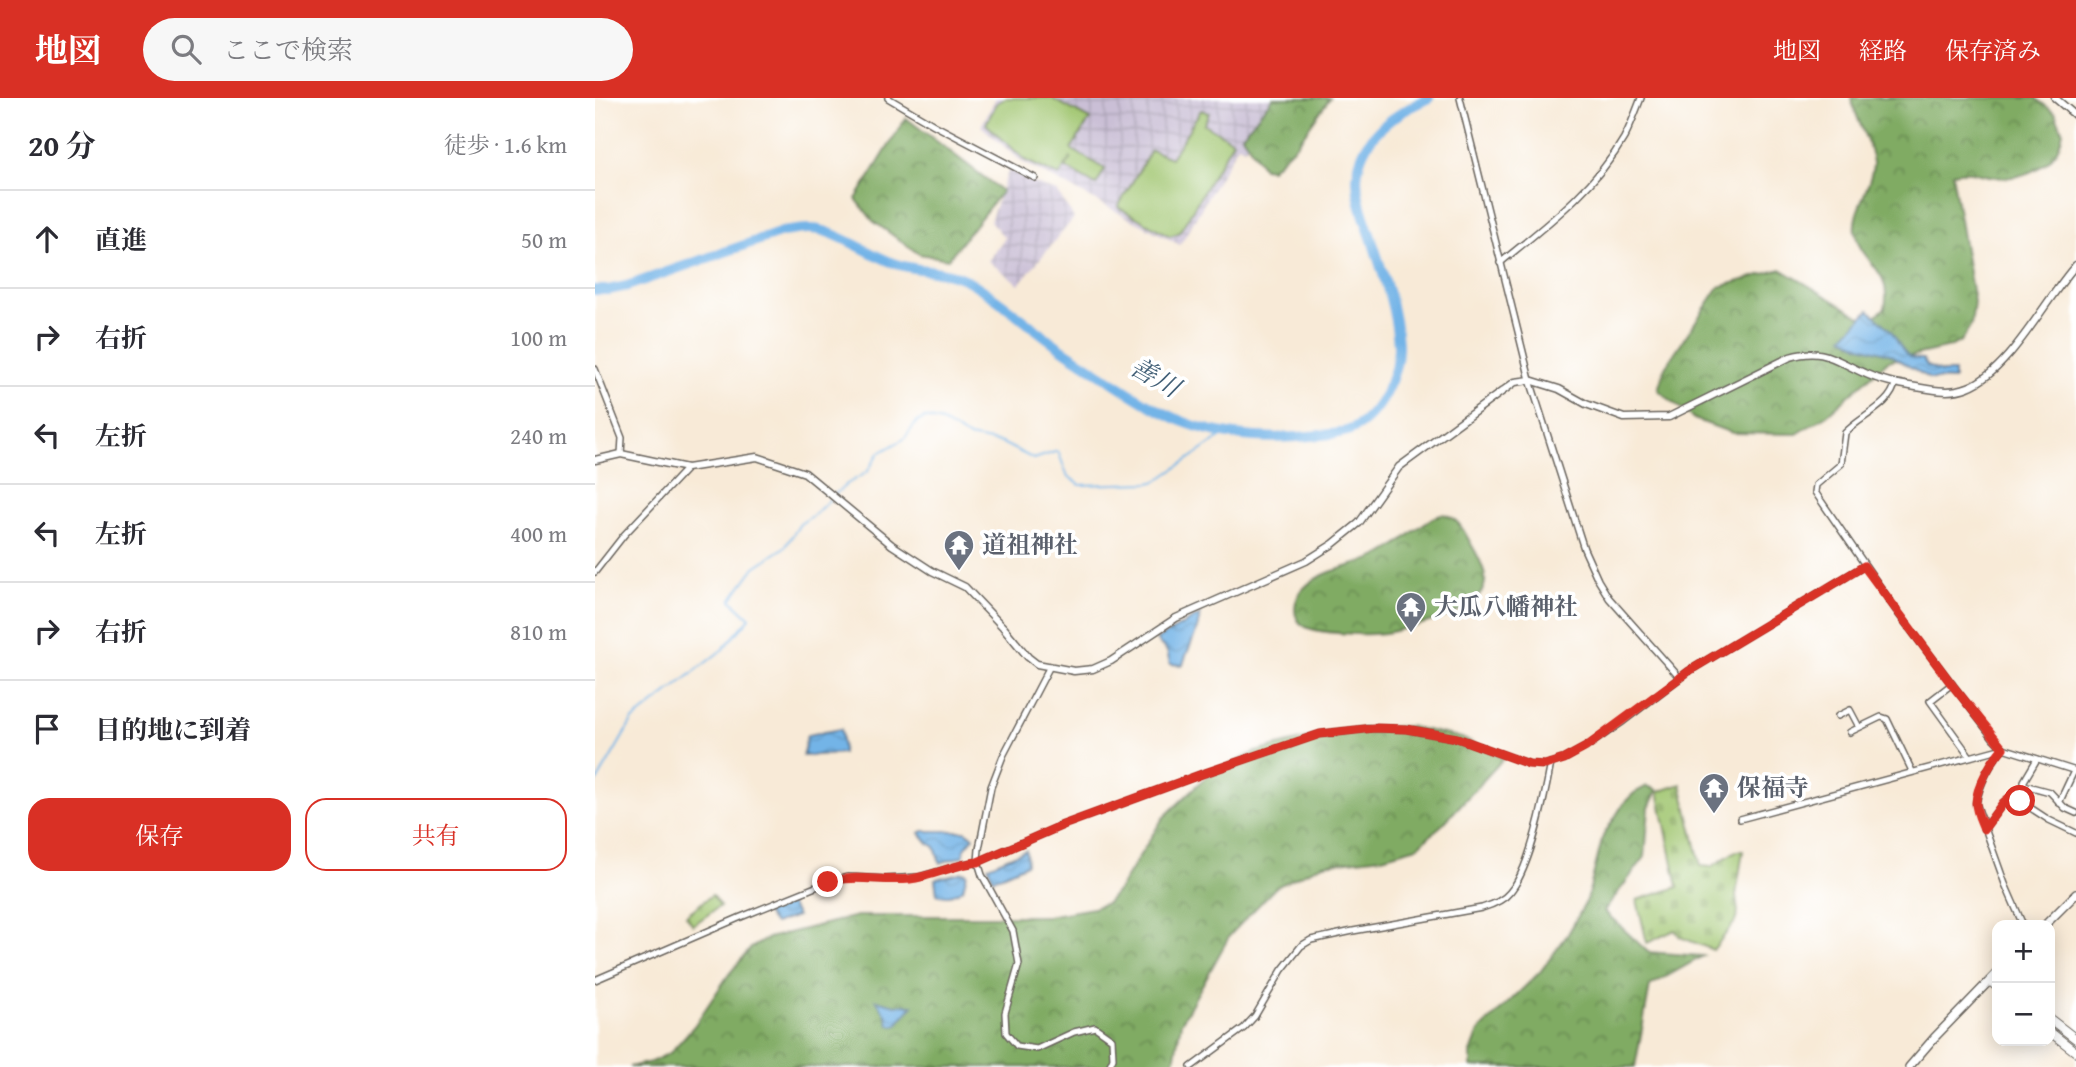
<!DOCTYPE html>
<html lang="ja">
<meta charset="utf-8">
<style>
:root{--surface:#fff;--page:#f7f7f7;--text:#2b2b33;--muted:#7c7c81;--line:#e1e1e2;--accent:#d93025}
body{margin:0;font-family:"Gentium Book Plus","Noto Serif JP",serif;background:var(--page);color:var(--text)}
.controls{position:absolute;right:21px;bottom:21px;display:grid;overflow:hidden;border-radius:14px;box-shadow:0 4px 18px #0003}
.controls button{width:63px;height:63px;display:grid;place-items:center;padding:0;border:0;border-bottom:2px solid var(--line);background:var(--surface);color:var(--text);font:35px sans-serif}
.stop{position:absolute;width:21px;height:21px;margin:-16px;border:5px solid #d93025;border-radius:50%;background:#fff}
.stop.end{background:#d93025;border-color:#fff;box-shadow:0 2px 7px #0008}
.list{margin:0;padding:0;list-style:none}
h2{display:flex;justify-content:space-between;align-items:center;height:91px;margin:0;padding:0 28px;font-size:30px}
h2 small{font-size:23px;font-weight:400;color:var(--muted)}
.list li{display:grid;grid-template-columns:46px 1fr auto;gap:21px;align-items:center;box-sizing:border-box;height:98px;padding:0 28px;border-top:2px solid var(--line)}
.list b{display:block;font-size:26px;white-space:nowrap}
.list em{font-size:23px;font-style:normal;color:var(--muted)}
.actions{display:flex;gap:14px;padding:21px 28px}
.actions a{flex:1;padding:16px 0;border:2px solid var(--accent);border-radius:21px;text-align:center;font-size:24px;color:var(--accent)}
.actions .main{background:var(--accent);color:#fff}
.icon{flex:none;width:38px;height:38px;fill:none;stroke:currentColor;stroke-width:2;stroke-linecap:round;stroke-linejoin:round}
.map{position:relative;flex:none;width:1481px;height:969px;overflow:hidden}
header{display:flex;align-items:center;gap:42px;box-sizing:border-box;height:98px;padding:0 35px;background:var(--accent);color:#fff}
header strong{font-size:33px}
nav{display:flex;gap:38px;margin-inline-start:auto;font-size:24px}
.search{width:490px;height:63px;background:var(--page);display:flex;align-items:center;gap:18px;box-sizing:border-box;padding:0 24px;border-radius:38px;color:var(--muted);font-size:26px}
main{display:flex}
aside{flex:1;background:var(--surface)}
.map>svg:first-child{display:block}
</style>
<header>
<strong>地図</strong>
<div class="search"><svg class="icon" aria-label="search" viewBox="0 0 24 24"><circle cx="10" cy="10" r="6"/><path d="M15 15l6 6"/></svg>ここで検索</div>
<nav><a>地図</a><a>経路</a><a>保存済み</a></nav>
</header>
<main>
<aside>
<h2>20 分<small>徒歩 · 1.6 km</small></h2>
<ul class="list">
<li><svg class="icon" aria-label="ahead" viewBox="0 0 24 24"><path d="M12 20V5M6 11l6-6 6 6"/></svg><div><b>直進</b></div><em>50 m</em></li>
<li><svg class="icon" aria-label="right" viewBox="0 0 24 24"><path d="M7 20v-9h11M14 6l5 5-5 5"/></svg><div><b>右折</b></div><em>100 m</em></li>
<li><svg class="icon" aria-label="left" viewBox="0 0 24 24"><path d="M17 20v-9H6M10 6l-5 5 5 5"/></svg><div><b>左折</b></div><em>240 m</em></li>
<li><svg class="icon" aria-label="left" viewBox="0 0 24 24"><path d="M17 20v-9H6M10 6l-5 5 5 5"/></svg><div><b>左折</b></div><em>400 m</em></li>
<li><svg class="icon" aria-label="right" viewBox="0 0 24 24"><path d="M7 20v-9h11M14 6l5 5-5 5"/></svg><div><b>右折</b></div><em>810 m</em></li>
<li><svg class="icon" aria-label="arrive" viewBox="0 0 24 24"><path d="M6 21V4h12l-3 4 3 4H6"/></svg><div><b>目的地に到着</b></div></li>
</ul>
<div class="actions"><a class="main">保存</a><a>共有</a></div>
</aside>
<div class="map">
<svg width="1481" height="969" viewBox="0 0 1481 969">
<defs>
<pattern id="industrial-grid" width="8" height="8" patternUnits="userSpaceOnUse" patternTransform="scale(1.75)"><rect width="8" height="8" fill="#cabfd6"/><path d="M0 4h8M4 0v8" fill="none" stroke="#ada4b7"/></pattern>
<pattern id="forest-crowns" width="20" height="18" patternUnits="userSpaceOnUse" patternTransform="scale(1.75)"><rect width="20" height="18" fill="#80ab63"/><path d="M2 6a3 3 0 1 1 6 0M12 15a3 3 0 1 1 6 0" fill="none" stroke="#688a51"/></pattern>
<pattern id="cemetery-stones" width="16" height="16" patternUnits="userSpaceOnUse" patternTransform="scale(1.75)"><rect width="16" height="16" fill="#a1c671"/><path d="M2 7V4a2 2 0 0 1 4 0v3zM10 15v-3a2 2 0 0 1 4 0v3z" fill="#8aaa61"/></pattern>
<pattern id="water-waves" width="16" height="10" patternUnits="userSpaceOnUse" patternTransform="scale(1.75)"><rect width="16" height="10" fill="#73b4e7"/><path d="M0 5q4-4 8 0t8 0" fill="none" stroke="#639ac6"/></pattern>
</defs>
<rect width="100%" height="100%" fill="#fff"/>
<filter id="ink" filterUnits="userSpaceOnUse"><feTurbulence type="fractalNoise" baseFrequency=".0143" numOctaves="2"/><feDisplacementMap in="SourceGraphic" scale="14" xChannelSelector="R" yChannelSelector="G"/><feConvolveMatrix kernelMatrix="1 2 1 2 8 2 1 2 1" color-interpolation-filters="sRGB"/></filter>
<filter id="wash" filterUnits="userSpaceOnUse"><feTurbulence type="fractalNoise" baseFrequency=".00686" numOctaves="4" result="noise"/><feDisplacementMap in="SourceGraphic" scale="28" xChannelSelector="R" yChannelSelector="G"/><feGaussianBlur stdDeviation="1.57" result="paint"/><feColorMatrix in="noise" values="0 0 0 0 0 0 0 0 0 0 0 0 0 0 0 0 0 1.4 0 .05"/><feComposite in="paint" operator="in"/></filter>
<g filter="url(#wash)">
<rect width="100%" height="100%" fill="#f8ead7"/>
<g fill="url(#industrial-grid)">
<polygon points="401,0 678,0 650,50 643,47 585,147 427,64 386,28"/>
<polygon points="414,71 441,86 462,94 479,120 424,186 393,163 410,140 395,123"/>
</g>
<g fill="#a1c671" stroke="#5e7146" stroke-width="2">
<polygon points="411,0 456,0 495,21 476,51 510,71 501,87 471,70 476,59 464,78 431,63 391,26 402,5"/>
<polygon points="606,12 614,15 609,26 638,43 584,135 575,138 523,109 556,52 576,60"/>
</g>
<g fill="url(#forest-crowns)" stroke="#4e6440" stroke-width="2">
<polygon points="678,0 735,0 702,46 676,71 668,70 647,37"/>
<path d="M 1256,0 L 1440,0 L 1460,15 L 1468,34 C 1466,41 1464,50 1460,55 C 1449,73 1419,82 1401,79 C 1382,77 1377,71 1357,75 L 1379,204 L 1376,228 L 1366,243 L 1355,249 L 1293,263 L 1232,317 L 1202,336 L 1137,335 L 1099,321 L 1063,292 L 1070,269 L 1124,189 L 1186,171 L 1266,219 L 1278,220 L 1290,210 C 1297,168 1265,166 1260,133 C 1257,114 1277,88 1278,66 C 1278,51 1260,18 1256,0 Z"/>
<polygon points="311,20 407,93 353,161 324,156 278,123 261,101"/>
<path d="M 846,416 C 861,417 868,431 875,444 C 881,454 888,466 890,478 C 895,514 820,528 795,534 C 780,538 724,536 711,529 C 704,526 700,519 700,512 C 700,503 704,494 711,488 C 732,469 765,469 789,455 C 810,444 825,424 846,416 Z"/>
<polygon points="813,628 867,640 909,660 848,726 822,749 787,759 728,766 681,789 635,837 586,925 578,969 34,969 56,964 75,955 99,928 134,876 156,850 173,840 262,818 452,818 498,810 512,805 524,791 568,720 612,678 660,654 744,632"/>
<polygon points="1052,688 1062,692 1054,710 1050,759 1009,813 1053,854 1108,858 1055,888 1040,969 876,969 876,954 884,933 945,874 973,836 992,802 1008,738 1029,705 1039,695"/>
</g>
<g fill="url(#cemetery-stones)" stroke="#5e7146" stroke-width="2">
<polygon points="1086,686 1106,768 1116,769 1141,753 1148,753 1141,797 1143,815 1140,824 1118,852 1085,839 1080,832 1052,845 1042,802 1083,789 1063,694"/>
<polygon points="117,797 125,808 98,827 91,817"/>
</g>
<g fill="url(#water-waves)" stroke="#486882" stroke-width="2">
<path d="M 1274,212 C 1282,219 1289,225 1296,233 C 1306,246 1308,262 1328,261 L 1332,268 L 1346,274 L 1359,274 L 1359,282 L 1335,281 L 1294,256 L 1266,248 L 1248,239 Z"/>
<path d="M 605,517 C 604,535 592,550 588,567 L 575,566 L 572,553 L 561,542 Z"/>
<polygon points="246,631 248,655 208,658 212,637"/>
<polygon points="328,733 370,733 379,739 370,750 368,758 345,765 340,749 333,745 325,735"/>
<polygon points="431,752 432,766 398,781 393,768"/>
<path d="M 368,774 L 372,775 L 368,791 C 360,796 351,800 342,796 L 340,781 Z"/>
<polygon points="194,805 202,818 179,826 170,814"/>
<polygon points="281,902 301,907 318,907 301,928 294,927 292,918"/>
</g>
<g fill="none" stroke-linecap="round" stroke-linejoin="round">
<g stroke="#73b4e7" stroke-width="2">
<polyline points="239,397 252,386 272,374 284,355 309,341 322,324 330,320 347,324 373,339 407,345 439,361 463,353 472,377 485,387 554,385 562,383 631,336"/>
<polyline points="0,687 37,623 128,551 155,520 136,502 160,469 190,449 205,426 220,416 235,401"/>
</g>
<path stroke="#73b4e7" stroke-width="10" d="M 0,192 L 13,192 L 32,188 L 187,134 C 200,132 215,129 229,133 C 254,141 276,157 301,166 C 326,174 354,171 377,185 C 412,206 442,235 476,257 C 513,280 559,315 600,328 C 641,341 683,342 726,337 C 736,336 747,336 757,331 C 784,318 804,276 803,247 C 801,211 787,173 776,139 C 769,119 759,94 763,72 C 769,35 801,15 834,0"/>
</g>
</g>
<g filter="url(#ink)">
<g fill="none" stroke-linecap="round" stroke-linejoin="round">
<g stroke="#69645d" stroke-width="8">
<g id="minor">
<polyline points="293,0 339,27 440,80"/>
<polyline points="865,0 935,282 989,451 1003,482 1014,500 1085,580"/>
<path d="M 905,165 C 950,128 1000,91 1029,40 C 1036,27 1041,13 1046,0"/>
<polyline points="0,271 27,340 26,356"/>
<path d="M 1300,285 C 1297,307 1264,319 1250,335 L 1246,366 L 1221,387 L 1220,394 L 1303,515 L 1399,641 L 1408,650 L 1481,673"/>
<polyline points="0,474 29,437 92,370"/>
<polyline points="455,568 408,658 396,689 384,751 383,764 387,777 418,833 424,866 410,915 411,935 422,948 442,951 479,934 500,929 517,941 518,960 514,969"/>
<polyline points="1357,586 1335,603 1374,657"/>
<polyline points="1243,618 1255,612 1264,629"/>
<polyline points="1255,634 1286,619 1292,621 1317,673"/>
<path d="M 1408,650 C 1395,665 1385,686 1381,705 L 1410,786 L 1428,827"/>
<polyline points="1442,661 1429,683 1429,687 1455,694 1470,710 1481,715"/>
<polyline points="1464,705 1479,673"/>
<polyline points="1145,721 1408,650"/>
<polyline points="1389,731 1408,705 1414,700 1425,703 1454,722 1481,735"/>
<polyline points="0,882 146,819 233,784 253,779 290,781 324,779 369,766 383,764 468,727 607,676 725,636 779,630 811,631 862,640 934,666 950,667 969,661 991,649 1026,625 1094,573 1269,468"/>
<path d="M 596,969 L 649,930 L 660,918 L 687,872 L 706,848 L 716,842 L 758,833 L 887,810 C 897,807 908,803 915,794 C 936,770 950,697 956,665"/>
</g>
</g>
<g stroke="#69645d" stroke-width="9">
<g id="tertiary">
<polyline points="1460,0 1481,18"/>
<path d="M 0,362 L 26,356 L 92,370 L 162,359 L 210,375 L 297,447 L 337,473 L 370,489 L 408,529 L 433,559 L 442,566 L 479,573 L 498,571 L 516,563 L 581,520 L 711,463 L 738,446 L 764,425 L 804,369 L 920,284 L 935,282 L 964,291 L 991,306 L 1029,320 L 1074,319 L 1195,259 C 1229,249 1239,262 1269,275 C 1286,283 1303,286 1321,289 C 1338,292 1356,296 1373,289 C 1414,274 1451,200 1481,167"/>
</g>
</g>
<g stroke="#69645d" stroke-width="10">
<g id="secondary">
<polyline points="1450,827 1481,796"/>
<polyline points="1314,969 1339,940 1402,875"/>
</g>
</g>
<g stroke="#69645d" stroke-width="10">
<g id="trunk">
<polyline points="1395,883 1402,889"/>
<polyline points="1455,921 1481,941"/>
<polyline points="1455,934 1481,954"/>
</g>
</g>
<use href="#minor" stroke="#fff" stroke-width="5"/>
<use href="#tertiary" stroke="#fff" stroke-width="6"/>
<use href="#secondary" stroke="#fff" stroke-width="7"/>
<use href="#trunk" stroke="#fff" stroke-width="8"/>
</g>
</g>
<g fill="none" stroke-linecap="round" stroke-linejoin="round" filter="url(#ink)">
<path stroke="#d93025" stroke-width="9" d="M 233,784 C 260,776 287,784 315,781 C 338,778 360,766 383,764 L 468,727 L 607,676 L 725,636 L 779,630 L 811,631 L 862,640 L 934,666 L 950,667 L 969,661 L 991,649 L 1094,573 L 1269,468 L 1358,588 L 1408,650 C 1398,661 1381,689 1381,705 C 1381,714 1386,723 1389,731 L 1408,705 L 1414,700 L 1425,703"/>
</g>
<defs>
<g id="temple-pin" transform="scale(1.575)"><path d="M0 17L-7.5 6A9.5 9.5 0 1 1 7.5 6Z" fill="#6b7280" stroke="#fff"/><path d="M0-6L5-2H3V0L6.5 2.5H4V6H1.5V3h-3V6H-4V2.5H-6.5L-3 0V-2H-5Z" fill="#fff"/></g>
</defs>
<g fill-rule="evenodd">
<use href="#temple-pin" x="364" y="447"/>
<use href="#temple-pin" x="816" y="509"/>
<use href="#temple-pin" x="1119" y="690"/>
</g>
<g text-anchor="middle" stroke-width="7" stroke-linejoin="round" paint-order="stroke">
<g font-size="24" font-weight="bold" fill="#5b616d" stroke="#fff" text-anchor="start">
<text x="387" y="455">道祖神社</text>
<text x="839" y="517">大瓜八幡神社</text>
<text x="1142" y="698">保福寺</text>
</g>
<g font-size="26" font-style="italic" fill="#436077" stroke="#fff">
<text transform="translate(560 279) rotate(30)" y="9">善川</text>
</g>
</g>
</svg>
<div class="controls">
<button>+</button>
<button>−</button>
</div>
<div class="stop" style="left:1425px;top:703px"></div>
<div class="stop end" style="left:233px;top:784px"></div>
</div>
</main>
